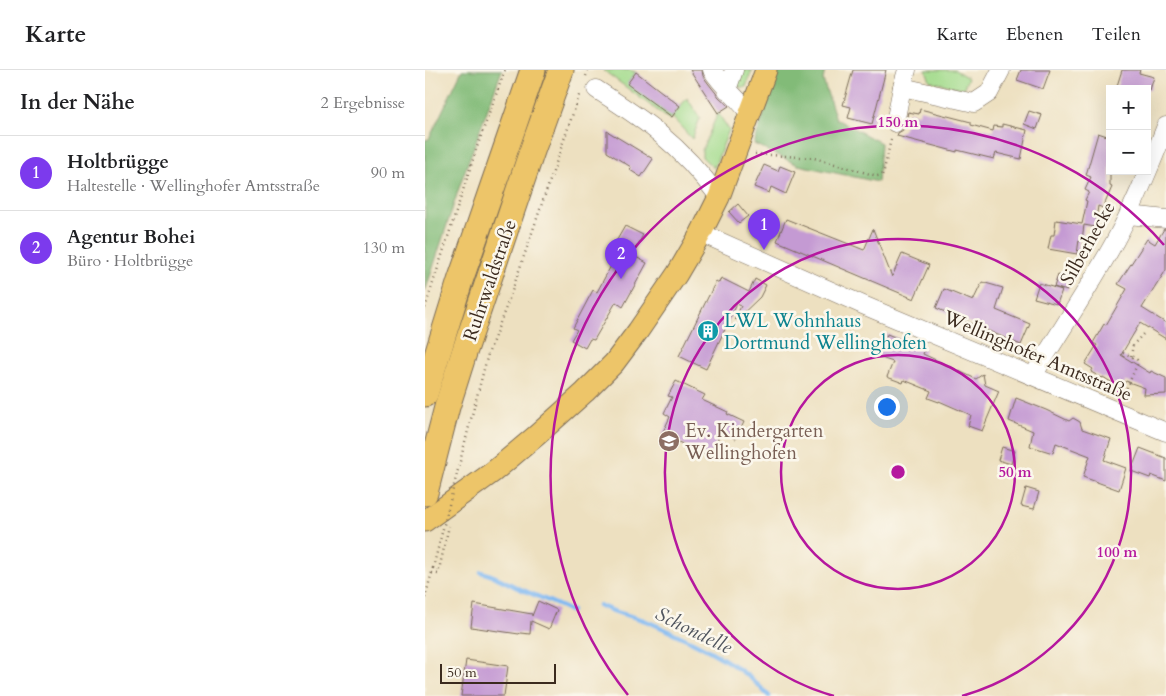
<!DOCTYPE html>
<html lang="de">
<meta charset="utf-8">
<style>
:root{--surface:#fff;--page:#f2f2f2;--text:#202124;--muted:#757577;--line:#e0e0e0;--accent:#7c3aed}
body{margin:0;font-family:Cardo,serif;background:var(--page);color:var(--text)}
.controls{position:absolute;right:15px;top:15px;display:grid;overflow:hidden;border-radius:0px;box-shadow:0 5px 20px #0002}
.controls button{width:45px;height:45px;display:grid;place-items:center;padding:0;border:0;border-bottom:1px solid var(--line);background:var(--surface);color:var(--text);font:25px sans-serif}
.scale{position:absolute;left:15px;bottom:12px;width:116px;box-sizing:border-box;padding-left:5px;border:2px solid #3b2a1e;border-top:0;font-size:14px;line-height:18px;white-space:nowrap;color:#3b2a1e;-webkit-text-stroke:4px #fbf7ec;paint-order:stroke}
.you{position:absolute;left:461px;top:336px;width:18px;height:18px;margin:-12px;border:4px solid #fff;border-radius:50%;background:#1a73e8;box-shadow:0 0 0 8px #1a73e833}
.badge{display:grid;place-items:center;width:32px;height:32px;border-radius:50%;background:var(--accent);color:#fff;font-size:16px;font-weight:700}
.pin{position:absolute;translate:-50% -41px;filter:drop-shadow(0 1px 2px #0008)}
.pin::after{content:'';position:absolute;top:26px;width:18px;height:15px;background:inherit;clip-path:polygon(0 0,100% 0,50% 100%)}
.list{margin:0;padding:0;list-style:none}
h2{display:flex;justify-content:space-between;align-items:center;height:65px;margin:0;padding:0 20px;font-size:21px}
h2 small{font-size:16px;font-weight:400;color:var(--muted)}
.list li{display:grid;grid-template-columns:32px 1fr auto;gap:15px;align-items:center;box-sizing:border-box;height:75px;padding:0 20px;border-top:1px solid var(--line)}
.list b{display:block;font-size:19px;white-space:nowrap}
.list p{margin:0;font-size:16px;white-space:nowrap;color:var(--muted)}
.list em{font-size:16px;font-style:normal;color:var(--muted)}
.map{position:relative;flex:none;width:741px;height:626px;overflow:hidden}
header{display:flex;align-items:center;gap:30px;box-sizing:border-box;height:70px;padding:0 25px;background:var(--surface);border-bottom:1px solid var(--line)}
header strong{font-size:24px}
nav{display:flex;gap:28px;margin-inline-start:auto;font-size:18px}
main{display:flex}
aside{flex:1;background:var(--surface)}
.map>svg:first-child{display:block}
</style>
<header>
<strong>Karte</strong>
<nav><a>Karte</a><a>Ebenen</a><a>Teilen</a></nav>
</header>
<main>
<aside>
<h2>In der Nähe<small>2 Ergebnisse</small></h2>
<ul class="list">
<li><span class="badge">1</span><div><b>Holtbrügge</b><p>Haltestelle · Wellinghofer Amtsstraße</p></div><em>90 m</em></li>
<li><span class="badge">2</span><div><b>Agentur Bohei</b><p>Büro · Holtbrügge</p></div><em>130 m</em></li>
</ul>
</aside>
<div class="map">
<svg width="741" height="626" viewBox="0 0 741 626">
<rect width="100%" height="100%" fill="#fbf7ec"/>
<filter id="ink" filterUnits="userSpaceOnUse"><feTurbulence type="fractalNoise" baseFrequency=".02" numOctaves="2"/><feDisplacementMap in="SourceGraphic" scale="10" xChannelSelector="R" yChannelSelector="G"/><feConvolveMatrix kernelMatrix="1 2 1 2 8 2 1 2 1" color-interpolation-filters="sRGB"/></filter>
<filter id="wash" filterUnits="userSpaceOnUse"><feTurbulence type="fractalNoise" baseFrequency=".0096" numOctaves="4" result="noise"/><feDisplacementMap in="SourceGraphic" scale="20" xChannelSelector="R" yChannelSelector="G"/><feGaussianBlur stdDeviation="1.12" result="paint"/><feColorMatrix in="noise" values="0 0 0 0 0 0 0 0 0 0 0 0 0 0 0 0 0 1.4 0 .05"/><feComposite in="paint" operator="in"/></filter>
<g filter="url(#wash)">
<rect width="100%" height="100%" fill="#ede0c0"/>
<g fill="#a3db8c" stroke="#6f8255">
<polygon points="178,0 204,0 211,2 203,13 247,47 262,28 275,48 267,69 247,47 245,50"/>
<polygon points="318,0 327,0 321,17 311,17"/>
<polygon points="501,0 530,0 543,8 538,19 505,11"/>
<polygon points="293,43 304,60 289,98 277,87 277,80"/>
</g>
<g fill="#82bb78" stroke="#5e724b">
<polygon points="37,0 77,0 37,109 0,222 0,70 4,69"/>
<polygon points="353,0 400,0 398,10 411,49 456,73 453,112 373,95 329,74"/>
</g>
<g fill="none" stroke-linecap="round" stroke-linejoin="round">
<g stroke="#82baf2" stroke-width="4.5">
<path d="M 56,502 C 69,505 81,512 93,518 C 111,526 128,532 145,541 L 147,541"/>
<path d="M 174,535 C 188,543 205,545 221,551 C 254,565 290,581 319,603 C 328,609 336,618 344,626"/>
</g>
</g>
<g id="blocks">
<g fill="#c49ad3">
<polygon points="265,0 277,0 278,6 283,13 294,27 304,36 293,43"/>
<polygon points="428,0 461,0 447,54 423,48 426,37 418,35"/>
<polygon points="596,0 625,0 618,19 592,10"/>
<polygon points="697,0 715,0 714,3 729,7 725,20 722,19 691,19"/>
<polygon points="211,2 255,36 247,47 202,14"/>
<polygon points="495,39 546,52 546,55 568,61 569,56 577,57 577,54 602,60 596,89 571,83 569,89 532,80 532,82 472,66 473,63 478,60 480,55 483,42 494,44"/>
<polygon points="604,41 617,45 612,59 599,54"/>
<polygon points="182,61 228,89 216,107 205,100 206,97 182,82"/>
<polygon points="673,63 685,67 685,116 687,117 678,138 673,136 670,157 659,155 657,170 654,170 652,184 623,179 626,165 629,165 631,150 657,154 662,131 660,130 664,122 660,120 666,107 661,105"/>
<polygon points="339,95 353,101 355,96 370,102 361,124 346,117 344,123 329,117"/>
<polygon points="313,134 323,146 314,153 304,142"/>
<polygon points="361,149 439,180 448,159 467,207 477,184 504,195 489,229 352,171"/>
<polygon points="200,156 218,165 207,185 222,193 198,237 191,232 169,270 165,269 160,278 146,270 152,260 148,258 168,220 172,222 195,179 189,175"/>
<polygon points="739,159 741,159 741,200 717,238 741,253 741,269 715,253 696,285 725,303 726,301 741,308 741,324 719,325 720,318 701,311 697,316 695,315 694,317 678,307 677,308 666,302 668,299 660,294 672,275 668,273 679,254 681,255 702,219 693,214 722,169 730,174"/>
<polygon points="633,205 646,209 642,221 629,217"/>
<polygon points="296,208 324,222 330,209 341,215 335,227 311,250 310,249 316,236 312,234 281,299 254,286 291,211 294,213"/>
<polygon points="557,212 578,218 571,240 605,254 596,275 511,238 519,219 548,231"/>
<polygon points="614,213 637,220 632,234 609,228"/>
<polygon points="462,264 500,279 498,284 551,309 558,304 560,315 574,321 557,361 543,356 546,345 514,331 514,332 503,328 506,321 479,310 478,313 462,307 468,292 453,287"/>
<polygon points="251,311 280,325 277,330 303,342 302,344 319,352 311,369 296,362 284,387 237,364 245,347 239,343 247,327 243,326"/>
<polygon points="591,328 621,340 644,351 648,348 655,352 657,359 686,369 679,390 701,398 694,420 658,407 665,386 631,373 628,383 605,376 608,361 584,351"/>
<polygon points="577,377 590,381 586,394 573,390"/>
<polygon points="715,378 741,388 741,411 726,405 725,408 706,401"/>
<polygon points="601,418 614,422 609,439 596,436"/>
<polygon points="113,531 132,540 124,559 106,551 105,564 95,563 94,564 46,557 49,534 107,544 107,546"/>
<polygon points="41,590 83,596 79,626 36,626"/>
</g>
</g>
</g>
<g filter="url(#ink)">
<use href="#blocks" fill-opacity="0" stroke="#796a57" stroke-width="1"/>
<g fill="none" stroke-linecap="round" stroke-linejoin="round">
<g stroke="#796a57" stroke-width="19">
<g id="minor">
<path d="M 287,0 C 298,17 313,28 325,44"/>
<polyline points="477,17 549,33 564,23 576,0"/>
<path d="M 171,19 C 192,33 215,47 235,64 C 257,82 277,104 294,127"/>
<polyline points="302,20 309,0"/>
<polyline points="470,53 477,17 482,0"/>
<polyline points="704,145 741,149"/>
<polyline points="276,163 438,235 741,362"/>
<path d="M 608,306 C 635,261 665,217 690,171 C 710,134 726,95 741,56"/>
</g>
</g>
<g stroke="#796a57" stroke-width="23">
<polyline id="major" points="0,451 68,402 112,365 160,322 189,293 213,261 252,204 276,163 294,127 341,0"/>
</g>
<g stroke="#796a57" stroke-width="27">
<g id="highway">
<polyline points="0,324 35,211 108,0"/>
<polyline points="0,423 22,337 39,283 107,81 136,0"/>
</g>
</g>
<g stroke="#796a57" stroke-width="2.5" stroke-dasharray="1 4" stroke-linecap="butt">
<polyline points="161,6 163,0"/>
<polyline points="330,84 389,88 452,106 457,105 459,100 466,69"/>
<polyline points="0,238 52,77 80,0"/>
<polyline points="698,283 706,286 712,290 712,295 698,326"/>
<polyline points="706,286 708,275 719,263"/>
<polyline points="41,368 63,284 86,224 155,23"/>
<polyline points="7,503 13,504 24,456"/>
<polyline points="0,528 8,498"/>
</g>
<use href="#minor" stroke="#fff" stroke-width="18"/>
<use href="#major" stroke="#edc569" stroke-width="21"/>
<use href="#highway" stroke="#edc569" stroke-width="25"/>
<polyline stroke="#796a57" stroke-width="2.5" stroke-dasharray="1 4" stroke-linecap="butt" points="8,498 41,368"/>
</g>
</g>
<g fill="none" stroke="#b5179e" stroke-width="2.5">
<circle cx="473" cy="402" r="117"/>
<path d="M409 626A233 233 0 1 1 537 626"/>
<path d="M203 625A350 350 0 0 1 739 175"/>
</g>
<defs>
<g id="building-disc" transform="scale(1.125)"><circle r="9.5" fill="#0f9aa8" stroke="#fbf7ec"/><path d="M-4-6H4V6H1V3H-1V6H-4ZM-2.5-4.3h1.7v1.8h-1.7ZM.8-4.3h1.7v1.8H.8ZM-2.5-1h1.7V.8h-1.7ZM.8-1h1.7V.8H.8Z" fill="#fff"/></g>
<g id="school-disc" transform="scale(1.125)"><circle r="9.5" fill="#8d6e63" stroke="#fbf7ec"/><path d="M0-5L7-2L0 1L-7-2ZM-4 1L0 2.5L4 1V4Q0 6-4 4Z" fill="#fff"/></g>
</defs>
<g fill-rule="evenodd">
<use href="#building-disc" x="283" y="261"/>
<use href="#school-disc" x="244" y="371"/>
</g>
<g text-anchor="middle" stroke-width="5" stroke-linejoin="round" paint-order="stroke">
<g font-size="19" fill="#3b2a1e" stroke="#fbf7ec">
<text transform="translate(662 173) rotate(-61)" y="7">Silberhecke</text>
<text transform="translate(64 210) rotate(-71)" y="7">Ruhrwaldstraße</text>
<text transform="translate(613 285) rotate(23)" y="7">Wellinghofer Amtsstraße</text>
</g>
<g font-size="19" fill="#0d838f" stroke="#fbf7ec" text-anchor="start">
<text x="299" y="257">LWL Wohnhaus<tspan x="299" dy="22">Dortmund Wellinghofen</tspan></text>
</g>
<g font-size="19" fill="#785e54" stroke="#fbf7ec" text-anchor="start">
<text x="260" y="367">Ev. Kindergarten<tspan x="260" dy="22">Wellinghofen</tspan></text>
</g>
<g font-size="20" font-style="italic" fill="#50555e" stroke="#fbf7ec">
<text transform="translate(269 560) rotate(26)" y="7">Schondelle</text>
</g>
</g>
<circle cx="473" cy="402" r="8" fill="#b5179e" stroke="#fbf7ec" stroke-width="2.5"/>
<g font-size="15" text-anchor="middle" font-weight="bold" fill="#b5179e" stroke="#fbf7ec" stroke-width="5" stroke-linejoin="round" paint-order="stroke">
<text x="473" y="57">150 m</text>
<text x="590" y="407">50 m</text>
<text x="692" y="487">100 m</text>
</g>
</svg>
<div class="controls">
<button>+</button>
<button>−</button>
</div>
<div class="scale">50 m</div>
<div class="you"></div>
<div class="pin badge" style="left:339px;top:180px">1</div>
<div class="pin badge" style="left:196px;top:209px">2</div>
</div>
</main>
